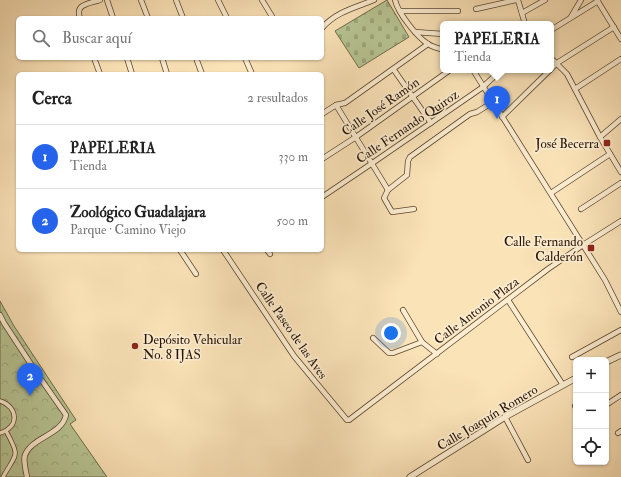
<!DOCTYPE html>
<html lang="es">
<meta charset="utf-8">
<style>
:root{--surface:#fff;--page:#f6f6f6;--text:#222;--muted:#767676;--line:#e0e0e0;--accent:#2563eb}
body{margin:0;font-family:"IM FELL Double Pica",serif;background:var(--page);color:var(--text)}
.controls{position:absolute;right:12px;bottom:12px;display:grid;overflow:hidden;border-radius:6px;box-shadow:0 1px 3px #0004}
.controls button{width:36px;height:36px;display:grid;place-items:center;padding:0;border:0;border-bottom:1px solid var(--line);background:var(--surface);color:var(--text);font:20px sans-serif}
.you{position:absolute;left:391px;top:333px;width:14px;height:14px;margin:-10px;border:3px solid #fff;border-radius:50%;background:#1a73e8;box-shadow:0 0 0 6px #1a73e833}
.badge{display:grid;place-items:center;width:26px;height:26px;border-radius:50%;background:var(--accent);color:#fff;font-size:13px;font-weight:700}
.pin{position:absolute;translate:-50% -33px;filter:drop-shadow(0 1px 2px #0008)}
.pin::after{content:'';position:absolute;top:21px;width:14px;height:12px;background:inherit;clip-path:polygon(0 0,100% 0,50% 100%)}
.popup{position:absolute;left:440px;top:21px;width:114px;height:52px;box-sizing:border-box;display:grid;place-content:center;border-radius:6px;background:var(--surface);filter:drop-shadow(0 1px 3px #0005);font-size:13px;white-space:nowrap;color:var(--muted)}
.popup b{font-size:15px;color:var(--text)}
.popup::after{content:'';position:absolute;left:50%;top:100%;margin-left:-8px;border:8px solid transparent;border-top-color:var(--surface)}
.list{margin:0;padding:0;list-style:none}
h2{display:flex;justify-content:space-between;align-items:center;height:52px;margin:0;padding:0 16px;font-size:17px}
h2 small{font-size:13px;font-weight:400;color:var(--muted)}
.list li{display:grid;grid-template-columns:26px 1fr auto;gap:12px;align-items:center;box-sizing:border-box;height:64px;padding:0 16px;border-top:1px solid var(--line)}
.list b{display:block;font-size:15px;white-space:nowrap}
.list p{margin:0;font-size:13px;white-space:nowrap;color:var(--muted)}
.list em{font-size:13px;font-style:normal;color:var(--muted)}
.icon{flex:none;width:22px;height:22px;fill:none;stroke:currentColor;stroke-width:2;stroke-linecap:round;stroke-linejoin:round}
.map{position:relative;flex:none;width:621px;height:477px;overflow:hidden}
.search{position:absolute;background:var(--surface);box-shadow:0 1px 3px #0004;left:16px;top:16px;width:308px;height:44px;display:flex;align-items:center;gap:10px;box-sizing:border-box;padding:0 14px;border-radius:6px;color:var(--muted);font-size:15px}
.panel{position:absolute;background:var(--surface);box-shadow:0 1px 3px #0004;left:16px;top:72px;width:308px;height:180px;border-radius:6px}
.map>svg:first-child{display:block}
</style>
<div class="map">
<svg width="621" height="477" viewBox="0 0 621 477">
<defs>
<pattern id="cemetery-stones" width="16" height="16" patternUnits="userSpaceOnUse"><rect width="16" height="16" fill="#b8c594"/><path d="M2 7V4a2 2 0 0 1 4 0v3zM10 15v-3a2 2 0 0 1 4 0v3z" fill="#9ea87e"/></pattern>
<pattern id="park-crowns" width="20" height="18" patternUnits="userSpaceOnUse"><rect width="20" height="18" fill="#b8c594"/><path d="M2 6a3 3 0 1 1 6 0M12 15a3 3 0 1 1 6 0" fill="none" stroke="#9ea87e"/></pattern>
</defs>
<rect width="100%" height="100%" fill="#fbe3b8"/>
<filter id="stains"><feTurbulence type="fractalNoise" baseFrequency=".005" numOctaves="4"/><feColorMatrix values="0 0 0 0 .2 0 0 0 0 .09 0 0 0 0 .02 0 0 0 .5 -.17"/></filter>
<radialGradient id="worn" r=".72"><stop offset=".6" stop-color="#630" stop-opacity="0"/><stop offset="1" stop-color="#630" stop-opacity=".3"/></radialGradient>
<polygon fill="url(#cemetery-stones)" stroke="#6e6b4a" points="387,0 409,37 359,68 335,31"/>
<polygon fill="url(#park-crowns)" stroke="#6e6b4a" points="0,301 14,326 76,420 70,424 107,477 0,477"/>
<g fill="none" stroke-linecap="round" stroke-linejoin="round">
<g stroke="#5a462e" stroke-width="5">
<g id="pedestrian">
<path d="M 0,401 C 19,407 19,428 0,433"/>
<path d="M 3,477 C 16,453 21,458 6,431"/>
</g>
</g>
<g stroke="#5a462e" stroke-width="6">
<g id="minor">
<polyline points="107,0 113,18"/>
<polyline points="141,0 148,18"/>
<polyline points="176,0 183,18"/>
<polyline points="218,0 227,18"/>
<polyline points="262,0 273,18"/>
<path d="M 395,0 C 398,13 417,37 428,44 C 432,47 438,48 443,50"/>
<polyline points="518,0 525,24"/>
<polyline points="597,0 621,39"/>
<polyline points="476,9 516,0"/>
<polyline points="400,11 458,11"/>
<polyline points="522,13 545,0"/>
<polyline points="571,17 581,0"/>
<path d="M 80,18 C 75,4 88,4 100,0"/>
<path d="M 322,28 C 336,12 354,8 374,0"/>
<polyline points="551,30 598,1"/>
<polyline points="415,32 443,34"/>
<polyline points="94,58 100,74"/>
<polyline points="127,58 132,74"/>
<polyline points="162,58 167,74"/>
<polyline points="196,58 202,74"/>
<polyline points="245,58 252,74"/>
<polyline points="551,58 567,74 600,137 621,172"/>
<polyline points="551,69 557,63 614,27"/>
<polyline points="394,70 431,123"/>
<polyline points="473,70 605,280 621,312"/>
<polyline points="575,89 621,59"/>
<polyline points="336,105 388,190"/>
<polyline points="322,114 336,105 345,103 428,44"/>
<polyline points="502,117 550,70"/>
<polyline points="600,137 621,119"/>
<polyline points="322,159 356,137 450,70"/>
<polyline points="551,193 610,154"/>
<polyline points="322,197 371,164 483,87 501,70"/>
<polyline points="414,209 392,212 384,198 388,190 407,175 408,161 410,157 470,114 477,112 493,102"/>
<polyline points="581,209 621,183"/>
<polyline points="180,250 196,274"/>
<polyline points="223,250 294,356 347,420 349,420 548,269 583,245 621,221"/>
<polyline points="267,250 270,254"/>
<polyline points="508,300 563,385"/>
<polyline points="403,310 422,342 437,354"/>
<path d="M 0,315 L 4,323 L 38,375 L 66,415 C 62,435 32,437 25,455 C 23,461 26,471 27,477"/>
<polyline points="373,338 389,353 393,353 422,342"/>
<polyline points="572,357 621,330"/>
<polyline points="606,405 621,395"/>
<polyline points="575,406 576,408"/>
<polyline points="505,417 528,460"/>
<polyline points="618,433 621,431"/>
</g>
</g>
<g stroke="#5a462e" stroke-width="7">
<g id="tertiary">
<polyline points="606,362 621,355"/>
<polyline points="410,477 505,417 576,378"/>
</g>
</g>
<use href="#pedestrian" stroke="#fcedd1" stroke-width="3.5"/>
<use href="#minor" stroke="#fcedd1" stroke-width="4.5"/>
<use href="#tertiary" stroke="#fcedd1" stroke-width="5.5"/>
</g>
<g fill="#8f2418" stroke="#fcedd1" stroke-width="1.5">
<rect x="603" y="139" width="8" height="8" rx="2"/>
<rect x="587" y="244" width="8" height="8" rx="2"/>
<circle cx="135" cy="346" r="4"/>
</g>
<g text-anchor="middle" stroke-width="3.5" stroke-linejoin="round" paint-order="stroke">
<g font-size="13" fill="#251100" stroke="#fcedd1">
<text transform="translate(380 106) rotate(-35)" y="5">Calle José Ramón</text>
<text transform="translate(407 126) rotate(-34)" y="5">Calle Fernando Quiroz</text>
<text transform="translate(476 310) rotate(-37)" y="5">Calle Antonio Plaza</text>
<text transform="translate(292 330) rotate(55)" y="5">Calle Paseo de las Aves</text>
<text transform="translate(487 417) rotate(-31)" y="5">Calle Joaquín Romero</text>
</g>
<g font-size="13" fill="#251100" stroke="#fcedd1" text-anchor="end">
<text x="599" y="148">José Becerra</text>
<text x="583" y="246">Calle Fernando<tspan x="583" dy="15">Calderón</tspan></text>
<text x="143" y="344" text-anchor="start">Depósito Vehicular<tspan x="143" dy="15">No. 8 IJAS</tspan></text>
</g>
</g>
<rect width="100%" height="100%" filter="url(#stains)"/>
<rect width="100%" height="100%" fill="url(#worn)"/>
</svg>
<div class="controls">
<button>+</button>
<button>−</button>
<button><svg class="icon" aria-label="locate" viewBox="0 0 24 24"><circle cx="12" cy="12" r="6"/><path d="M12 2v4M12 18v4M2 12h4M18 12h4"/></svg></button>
</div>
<div class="you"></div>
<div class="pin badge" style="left:497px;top:119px">1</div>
<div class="popup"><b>PAPELERIA</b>Tienda</div>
<div class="pin badge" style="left:30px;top:396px">2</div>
<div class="search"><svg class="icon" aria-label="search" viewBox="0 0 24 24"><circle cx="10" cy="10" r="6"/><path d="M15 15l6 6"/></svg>Buscar aquí</div>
<section class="panel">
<h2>Cerca<small>2 resultados</small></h2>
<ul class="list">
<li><span class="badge">1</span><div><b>PAPELERIA</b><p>Tienda</p></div><em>330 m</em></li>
<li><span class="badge">2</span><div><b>Zoológico Guadalajara</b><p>Parque · Camino Viejo</p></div><em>500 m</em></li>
</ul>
</section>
</div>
